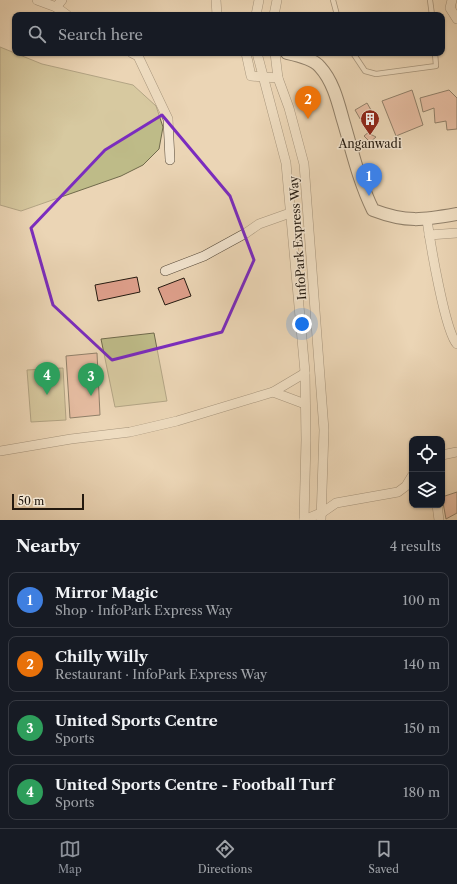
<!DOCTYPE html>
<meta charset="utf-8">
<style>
:root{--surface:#171b24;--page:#20242c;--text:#f1f3f6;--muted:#9ea1a6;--line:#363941;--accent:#8c9099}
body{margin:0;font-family:"Libre Caslon Text",serif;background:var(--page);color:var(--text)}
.controls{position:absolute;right:12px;bottom:12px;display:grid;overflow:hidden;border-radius:8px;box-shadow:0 1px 3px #0004}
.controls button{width:36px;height:36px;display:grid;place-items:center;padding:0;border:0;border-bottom:1px solid var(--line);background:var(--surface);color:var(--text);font:20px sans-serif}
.scale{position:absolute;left:12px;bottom:10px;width:72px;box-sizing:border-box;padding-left:4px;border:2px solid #23190f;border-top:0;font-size:11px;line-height:14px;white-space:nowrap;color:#23190f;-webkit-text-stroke:3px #f2e4cf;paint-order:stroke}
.you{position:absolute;left:302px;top:324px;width:14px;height:14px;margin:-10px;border:3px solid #fff;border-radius:50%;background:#1a73e8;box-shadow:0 0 0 6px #1a73e833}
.badge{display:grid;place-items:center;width:26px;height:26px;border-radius:50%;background:var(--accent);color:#fff;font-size:13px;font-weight:700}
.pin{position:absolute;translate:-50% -33px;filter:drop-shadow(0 1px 2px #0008)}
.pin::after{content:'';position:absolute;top:21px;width:14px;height:12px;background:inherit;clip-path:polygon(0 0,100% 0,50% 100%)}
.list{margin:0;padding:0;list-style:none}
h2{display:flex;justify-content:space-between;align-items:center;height:52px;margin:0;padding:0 16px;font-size:17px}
h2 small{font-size:13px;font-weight:400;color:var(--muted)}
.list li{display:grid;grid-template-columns:26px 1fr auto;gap:12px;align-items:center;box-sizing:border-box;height:56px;margin:0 8px 8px;padding:0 8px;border:1px solid var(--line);border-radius:8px}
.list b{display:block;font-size:15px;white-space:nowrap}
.list p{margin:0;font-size:13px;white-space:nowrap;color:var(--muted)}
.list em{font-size:13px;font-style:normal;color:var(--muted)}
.icon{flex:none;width:22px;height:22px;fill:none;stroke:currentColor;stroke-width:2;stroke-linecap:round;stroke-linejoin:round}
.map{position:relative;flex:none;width:457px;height:520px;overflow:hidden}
.search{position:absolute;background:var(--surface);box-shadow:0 1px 3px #0004;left:12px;right:12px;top:12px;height:44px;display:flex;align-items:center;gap:10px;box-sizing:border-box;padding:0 14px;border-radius:8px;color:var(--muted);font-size:15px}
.sheet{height:308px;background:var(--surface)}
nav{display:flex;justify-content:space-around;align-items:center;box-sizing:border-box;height:56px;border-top:1px solid var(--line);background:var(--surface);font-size:11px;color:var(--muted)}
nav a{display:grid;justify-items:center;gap:2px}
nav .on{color:var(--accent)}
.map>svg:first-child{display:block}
</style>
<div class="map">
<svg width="457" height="520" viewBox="0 0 457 520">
<rect width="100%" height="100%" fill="#ebd5b5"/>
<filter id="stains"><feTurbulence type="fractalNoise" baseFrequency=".005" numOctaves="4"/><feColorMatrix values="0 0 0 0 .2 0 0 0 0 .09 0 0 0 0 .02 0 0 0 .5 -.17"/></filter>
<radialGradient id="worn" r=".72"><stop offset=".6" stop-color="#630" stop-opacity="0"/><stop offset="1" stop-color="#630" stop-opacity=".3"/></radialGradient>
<g fill="#bebb88" stroke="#706a4c">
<polygon points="0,47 42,64 133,85 156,106 163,127 159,149 143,165 121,176 21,211 0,205"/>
<polygon points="154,333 167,401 115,407 101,339"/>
<polygon points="63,368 66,420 31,422 27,370"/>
</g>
<g fill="#dfa08c" stroke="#23190f">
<polygon points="412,90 423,125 396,136 382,101"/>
<polygon points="449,90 457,98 457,129 447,130 446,121 435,123 434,108 423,112 420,98"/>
<polygon points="367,103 378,122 366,129 355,110"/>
<polygon points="370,131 370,134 376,137 370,142 364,136"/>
<polygon points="137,277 140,292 98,301 95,285"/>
<polygon points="184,278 191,296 165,305 158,288"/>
<polygon points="97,353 100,415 70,418 66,356"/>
<polygon points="457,492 457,513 446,519 442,497"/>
</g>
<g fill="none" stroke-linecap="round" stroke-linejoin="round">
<g stroke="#554838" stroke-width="6">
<g id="lane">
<polyline points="333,0 337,15"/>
<polyline points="430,0 432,15"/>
<polyline points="353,53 365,71 376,74 436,66 435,53"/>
</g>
</g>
<g stroke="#554838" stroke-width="10">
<g id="street">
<polyline points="37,0 56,7 62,0"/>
<polyline points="216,0 217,15"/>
<polyline points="452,0 450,8 457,19"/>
<polyline points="56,7 67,15"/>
<polyline points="256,15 259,0"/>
<polyline points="274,15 277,0"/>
<polyline points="132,53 138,56 168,119 170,160"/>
<polyline points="246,53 251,76 278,78"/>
<polyline points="257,53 286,163 305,372 306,440 304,520"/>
<polyline points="275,53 278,78 289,108 304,164 324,430 321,520"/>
<path d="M 427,220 C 430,241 445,332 457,344"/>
<polyline points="429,235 457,233"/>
<polyline points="165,271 204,256 246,233 259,224 290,213"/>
<polyline points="305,373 273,392 305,404"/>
<polyline points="0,451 71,439 130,432 177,421 273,392"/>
<polyline points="442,455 457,452"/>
<polyline points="437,505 439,520"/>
<polyline points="304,520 323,512 336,503 398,492 406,486 412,476"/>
</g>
</g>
<g stroke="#23190f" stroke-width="14">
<path id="secondary" d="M 287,53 C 296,55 314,59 320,67 C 333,81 338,102 343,120 C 352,150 359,182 373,210 C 407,223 423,220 457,214"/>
</g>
<use href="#lane" stroke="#f2e4cf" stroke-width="4.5"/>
<use href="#street" stroke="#f2e4cf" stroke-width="9"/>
<use href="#secondary" stroke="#f2e4cf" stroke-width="12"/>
</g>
<path d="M0 0H457V520H0ZM 162,115 L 230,196 L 254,260 L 222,332 L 112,360 L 53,305 L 31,228 L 105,150 Z" fill="#ebd5b5" fill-opacity=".55" fill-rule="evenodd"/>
<path fill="none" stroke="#7b2cbf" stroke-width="3" stroke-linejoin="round" d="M 162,115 L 230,196 L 254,260 L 222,332 L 112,360 L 53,305 L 31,228 L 105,150 Z"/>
<defs>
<g id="building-pin" transform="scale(1)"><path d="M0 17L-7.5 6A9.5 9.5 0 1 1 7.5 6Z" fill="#8f2418" stroke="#f2e4cf"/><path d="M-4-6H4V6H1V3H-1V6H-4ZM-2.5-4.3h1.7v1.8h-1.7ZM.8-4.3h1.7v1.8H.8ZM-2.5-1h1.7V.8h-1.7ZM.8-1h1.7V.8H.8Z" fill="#fff"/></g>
</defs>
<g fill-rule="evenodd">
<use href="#building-pin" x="370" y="119"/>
</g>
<g text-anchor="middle" stroke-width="3" stroke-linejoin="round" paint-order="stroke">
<g font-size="12" fill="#23190f" stroke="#f2e4cf">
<text x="370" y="148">Anganwadi</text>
</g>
<g font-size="12" fill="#23190f" stroke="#f2e4cf">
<text transform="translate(298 238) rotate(-94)" y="4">InfoPark Express Way</text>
</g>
</g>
<rect width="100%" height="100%" filter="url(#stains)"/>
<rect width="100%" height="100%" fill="url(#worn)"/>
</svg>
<div class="controls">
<button><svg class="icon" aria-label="locate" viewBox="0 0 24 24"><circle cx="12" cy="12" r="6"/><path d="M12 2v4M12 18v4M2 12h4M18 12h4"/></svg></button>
<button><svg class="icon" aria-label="layers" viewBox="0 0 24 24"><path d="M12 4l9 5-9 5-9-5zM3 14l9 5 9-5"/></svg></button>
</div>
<div class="scale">50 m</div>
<div class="you"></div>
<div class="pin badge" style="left:369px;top:196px;background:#3f7fe0">1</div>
<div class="pin badge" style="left:308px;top:119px;background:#e8710a">2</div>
<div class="pin badge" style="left:91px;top:396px;background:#2e9e5b">3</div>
<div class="pin badge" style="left:47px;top:395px;background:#2e9e5b">4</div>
<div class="search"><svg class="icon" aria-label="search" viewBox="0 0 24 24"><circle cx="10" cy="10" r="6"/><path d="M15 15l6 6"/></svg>Search here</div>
</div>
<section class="sheet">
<h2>Nearby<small>4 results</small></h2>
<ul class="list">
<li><span class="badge" style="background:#3f7fe0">1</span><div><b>Mirror Magic</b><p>Shop · InfoPark Express Way</p></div><em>100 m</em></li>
<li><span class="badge" style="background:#e8710a">2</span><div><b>Chilly Willy</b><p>Restaurant · InfoPark Express Way</p></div><em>140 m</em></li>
<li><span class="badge" style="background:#2e9e5b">3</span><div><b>United Sports Centre</b><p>Sports</p></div><em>150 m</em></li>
<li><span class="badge" style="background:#2e9e5b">4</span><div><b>United Sports Centre - Football Turf</b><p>Sports</p></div><em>180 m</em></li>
</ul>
</section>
<nav>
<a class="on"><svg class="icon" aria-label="map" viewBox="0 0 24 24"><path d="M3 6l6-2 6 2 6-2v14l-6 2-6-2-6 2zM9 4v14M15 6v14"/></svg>Map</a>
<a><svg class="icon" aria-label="directions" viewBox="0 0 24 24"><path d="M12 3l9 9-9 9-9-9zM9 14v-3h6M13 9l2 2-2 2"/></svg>Directions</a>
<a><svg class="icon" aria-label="saved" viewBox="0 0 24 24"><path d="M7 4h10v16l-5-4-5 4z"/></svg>Saved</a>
</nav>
